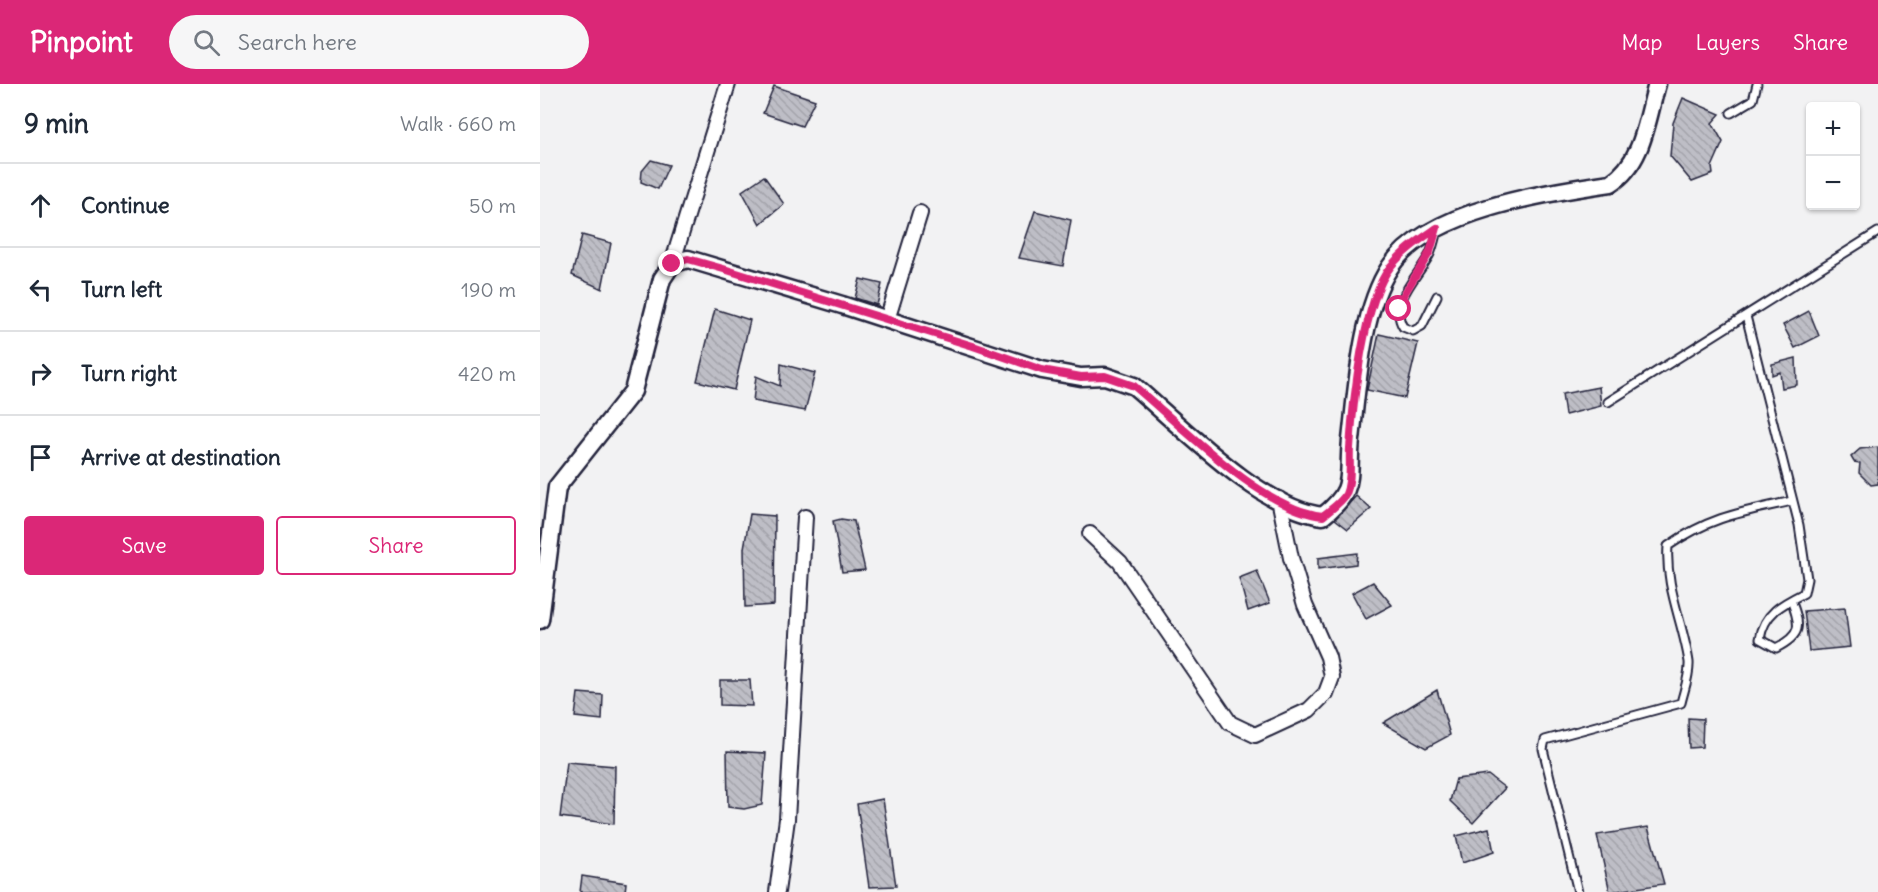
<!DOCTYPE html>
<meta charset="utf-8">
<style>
:root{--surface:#fff;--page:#f6f6f7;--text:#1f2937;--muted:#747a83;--line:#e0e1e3;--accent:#db2777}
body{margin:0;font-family:Delius,sans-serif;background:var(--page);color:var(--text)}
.controls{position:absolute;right:18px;top:18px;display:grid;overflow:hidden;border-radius:6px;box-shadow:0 2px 4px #0004}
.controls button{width:54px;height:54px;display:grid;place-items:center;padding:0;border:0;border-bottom:2px solid var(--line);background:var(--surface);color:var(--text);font:30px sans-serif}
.stop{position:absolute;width:18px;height:18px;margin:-14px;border:4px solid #db2777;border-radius:50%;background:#fff}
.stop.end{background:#db2777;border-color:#fff;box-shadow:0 2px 6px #0008}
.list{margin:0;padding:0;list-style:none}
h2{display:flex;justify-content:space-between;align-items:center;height:78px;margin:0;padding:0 24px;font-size:26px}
h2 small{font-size:20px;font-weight:400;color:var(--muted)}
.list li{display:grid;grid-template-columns:39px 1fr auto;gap:18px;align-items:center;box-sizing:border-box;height:84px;padding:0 24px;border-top:2px solid var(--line)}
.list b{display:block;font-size:22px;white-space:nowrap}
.list em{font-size:20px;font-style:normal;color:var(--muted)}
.actions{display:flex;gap:12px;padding:18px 24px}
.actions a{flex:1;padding:14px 0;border:2px solid var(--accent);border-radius:6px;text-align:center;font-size:21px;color:var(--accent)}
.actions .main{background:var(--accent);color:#fff}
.icon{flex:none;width:33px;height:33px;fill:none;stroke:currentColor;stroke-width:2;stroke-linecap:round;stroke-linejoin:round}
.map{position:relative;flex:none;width:1338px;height:808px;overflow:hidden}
header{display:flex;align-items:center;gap:36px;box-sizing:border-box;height:84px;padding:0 30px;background:var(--accent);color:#fff}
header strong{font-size:28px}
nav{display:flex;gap:33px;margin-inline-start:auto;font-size:21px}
.search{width:420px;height:54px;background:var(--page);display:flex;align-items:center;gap:15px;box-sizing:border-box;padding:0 21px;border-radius:33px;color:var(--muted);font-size:22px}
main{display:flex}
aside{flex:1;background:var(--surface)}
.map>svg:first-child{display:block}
</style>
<header>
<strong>Pinpoint</strong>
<div class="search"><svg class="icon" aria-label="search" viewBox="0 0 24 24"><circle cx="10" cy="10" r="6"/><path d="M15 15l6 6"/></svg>Search here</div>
<nav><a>Map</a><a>Layers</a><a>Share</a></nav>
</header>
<main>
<aside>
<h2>9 min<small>Walk · 660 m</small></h2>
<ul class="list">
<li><svg class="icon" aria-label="ahead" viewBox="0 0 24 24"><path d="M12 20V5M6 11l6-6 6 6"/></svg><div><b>Continue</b></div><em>50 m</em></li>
<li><svg class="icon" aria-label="left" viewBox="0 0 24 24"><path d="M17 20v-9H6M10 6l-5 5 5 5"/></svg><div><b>Turn left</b></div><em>190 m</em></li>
<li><svg class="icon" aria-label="right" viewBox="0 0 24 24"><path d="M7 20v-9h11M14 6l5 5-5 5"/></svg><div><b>Turn right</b></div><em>420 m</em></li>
<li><svg class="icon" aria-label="arrive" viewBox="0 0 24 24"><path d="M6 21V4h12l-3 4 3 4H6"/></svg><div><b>Arrive at destination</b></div></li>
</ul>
<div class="actions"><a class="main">Save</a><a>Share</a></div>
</aside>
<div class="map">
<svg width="1338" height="808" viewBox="0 0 1338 808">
<defs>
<pattern id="building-back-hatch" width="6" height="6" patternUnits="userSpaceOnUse" patternTransform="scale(1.5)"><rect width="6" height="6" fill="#bebec6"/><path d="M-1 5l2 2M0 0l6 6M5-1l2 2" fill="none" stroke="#a3a3ab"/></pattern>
</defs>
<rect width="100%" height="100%" fill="#f2f2f3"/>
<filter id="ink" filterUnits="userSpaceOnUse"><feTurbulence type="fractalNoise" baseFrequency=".0167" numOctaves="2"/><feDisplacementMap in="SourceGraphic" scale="12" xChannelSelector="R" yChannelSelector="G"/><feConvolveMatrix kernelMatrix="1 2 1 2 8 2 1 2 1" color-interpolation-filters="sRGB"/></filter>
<g filter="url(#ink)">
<g fill="url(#building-back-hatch)" stroke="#22223b" stroke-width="1.5">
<polygon points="234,2 275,16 262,42 223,29"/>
<polygon points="1143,14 1180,30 1172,39 1183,58 1172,83 1173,90 1152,98 1130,72 1133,39"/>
<polygon points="111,76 129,81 118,105 101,98 102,87"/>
<polygon points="224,92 244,120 220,140 202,107"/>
<polygon points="495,127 531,136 523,182 479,174"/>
<polygon points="42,151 71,159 62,205 32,191"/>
<polygon points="320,195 342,200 337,221 315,214"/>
<polygon points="175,225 210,236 194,306 157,297"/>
<polygon points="1269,227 1279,252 1255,264 1243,241"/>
<polygon points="839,250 878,259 865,314 827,306"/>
<polygon points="1256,274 1257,301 1242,304 1240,288 1232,291 1232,280"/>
<polygon points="241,280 275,289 265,327 213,317 216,292 240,302"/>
<polygon points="1059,303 1061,322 1025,331 1022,310"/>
<polygon points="1338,363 1338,400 1331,401 1319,389 1320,379 1314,378 1311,373 1320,365"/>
<polygon points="816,412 831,425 808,445 795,435"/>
<polygon points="210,430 235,432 234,521 205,523 204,464"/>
<polygon points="301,435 314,437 325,486 302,488 293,437"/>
<polygon points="817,469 816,480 778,485 778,474"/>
<polygon points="717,487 730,519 708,527 699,494"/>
<polygon points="833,498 852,521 826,535 812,509"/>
<polygon points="1305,524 1310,563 1269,567 1264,527"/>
<polygon points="180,596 210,596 212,622 180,621"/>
<polygon points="897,606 910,651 886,664 843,639"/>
<polygon points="38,609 63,611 62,636 35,633"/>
<polygon points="1148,634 1163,635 1162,663 1149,664"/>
<polygon points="187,667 226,669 222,721 204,725 188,723"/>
<polygon points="27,678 75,682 74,740 20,733"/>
<polygon points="948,691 965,704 933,739 910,717 916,695"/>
<polygon points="343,715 356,802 329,803 317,720"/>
<polygon points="1108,743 1124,800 1070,808 1057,751"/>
<polygon points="949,744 954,768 922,779 916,752"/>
<polygon points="42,792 86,799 85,808 40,808"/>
</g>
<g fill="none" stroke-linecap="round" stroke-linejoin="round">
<g stroke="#22223b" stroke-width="11">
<g id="service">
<polyline points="1191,29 1213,16 1217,0"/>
<path d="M 897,146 C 895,154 893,163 890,170 C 880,190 848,219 863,243 L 873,247 L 882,242 L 897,212"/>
<path d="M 1206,232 L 1259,441 L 1267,495 L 1264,509 C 1242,520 1224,529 1220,555 L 1236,564 C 1262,551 1261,542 1251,516"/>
<polyline points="1068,318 1338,148"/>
<path d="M 1038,808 L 1003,665 L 1005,656 L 1141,619 C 1144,606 1150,591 1149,578 C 1143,538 1125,503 1128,462 C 1171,432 1203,428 1252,417"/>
</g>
</g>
<g stroke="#22223b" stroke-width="18">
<g id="minor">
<polyline points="132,180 188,0"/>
<polyline points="347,236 380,129"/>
<polyline points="550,450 580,478 690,639 715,651 769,626 786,609 792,593 788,573 765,521 751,474 739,415"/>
<polyline points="237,808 247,735 265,433"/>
</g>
</g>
<g stroke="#22223b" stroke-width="21">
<path id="tertiary" d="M 0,536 L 17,403 L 93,307 L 122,195 L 132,180 L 148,175 L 302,221 L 502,286 L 541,293 L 565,292 L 594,302 C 640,341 722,426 783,432 C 817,405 807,394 811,356 C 817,304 821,227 850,183 C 888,126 1008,108 1071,99 C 1103,79 1107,35 1117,0"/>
</g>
<use href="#service" stroke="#fff" stroke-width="7"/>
<use href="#minor" stroke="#fff" stroke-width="14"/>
<use href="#tertiary" stroke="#fff" stroke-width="16"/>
</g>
</g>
<g fill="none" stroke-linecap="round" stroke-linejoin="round" filter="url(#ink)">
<path stroke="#db2777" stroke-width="8" d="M 132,180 L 148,175 L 187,186 L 433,262 L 502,286 L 541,293 L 565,292 L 594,302 C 641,341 722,426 783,432 C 790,426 802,418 806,410 C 812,395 809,379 810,364 C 813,318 823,217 851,182 C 864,166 881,155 897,144 L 890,168 L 863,212 L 859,225"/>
</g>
</svg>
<div class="controls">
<button>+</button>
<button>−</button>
</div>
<div class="stop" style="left:859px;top:225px"></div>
<div class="stop end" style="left:132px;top:180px"></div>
</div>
</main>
